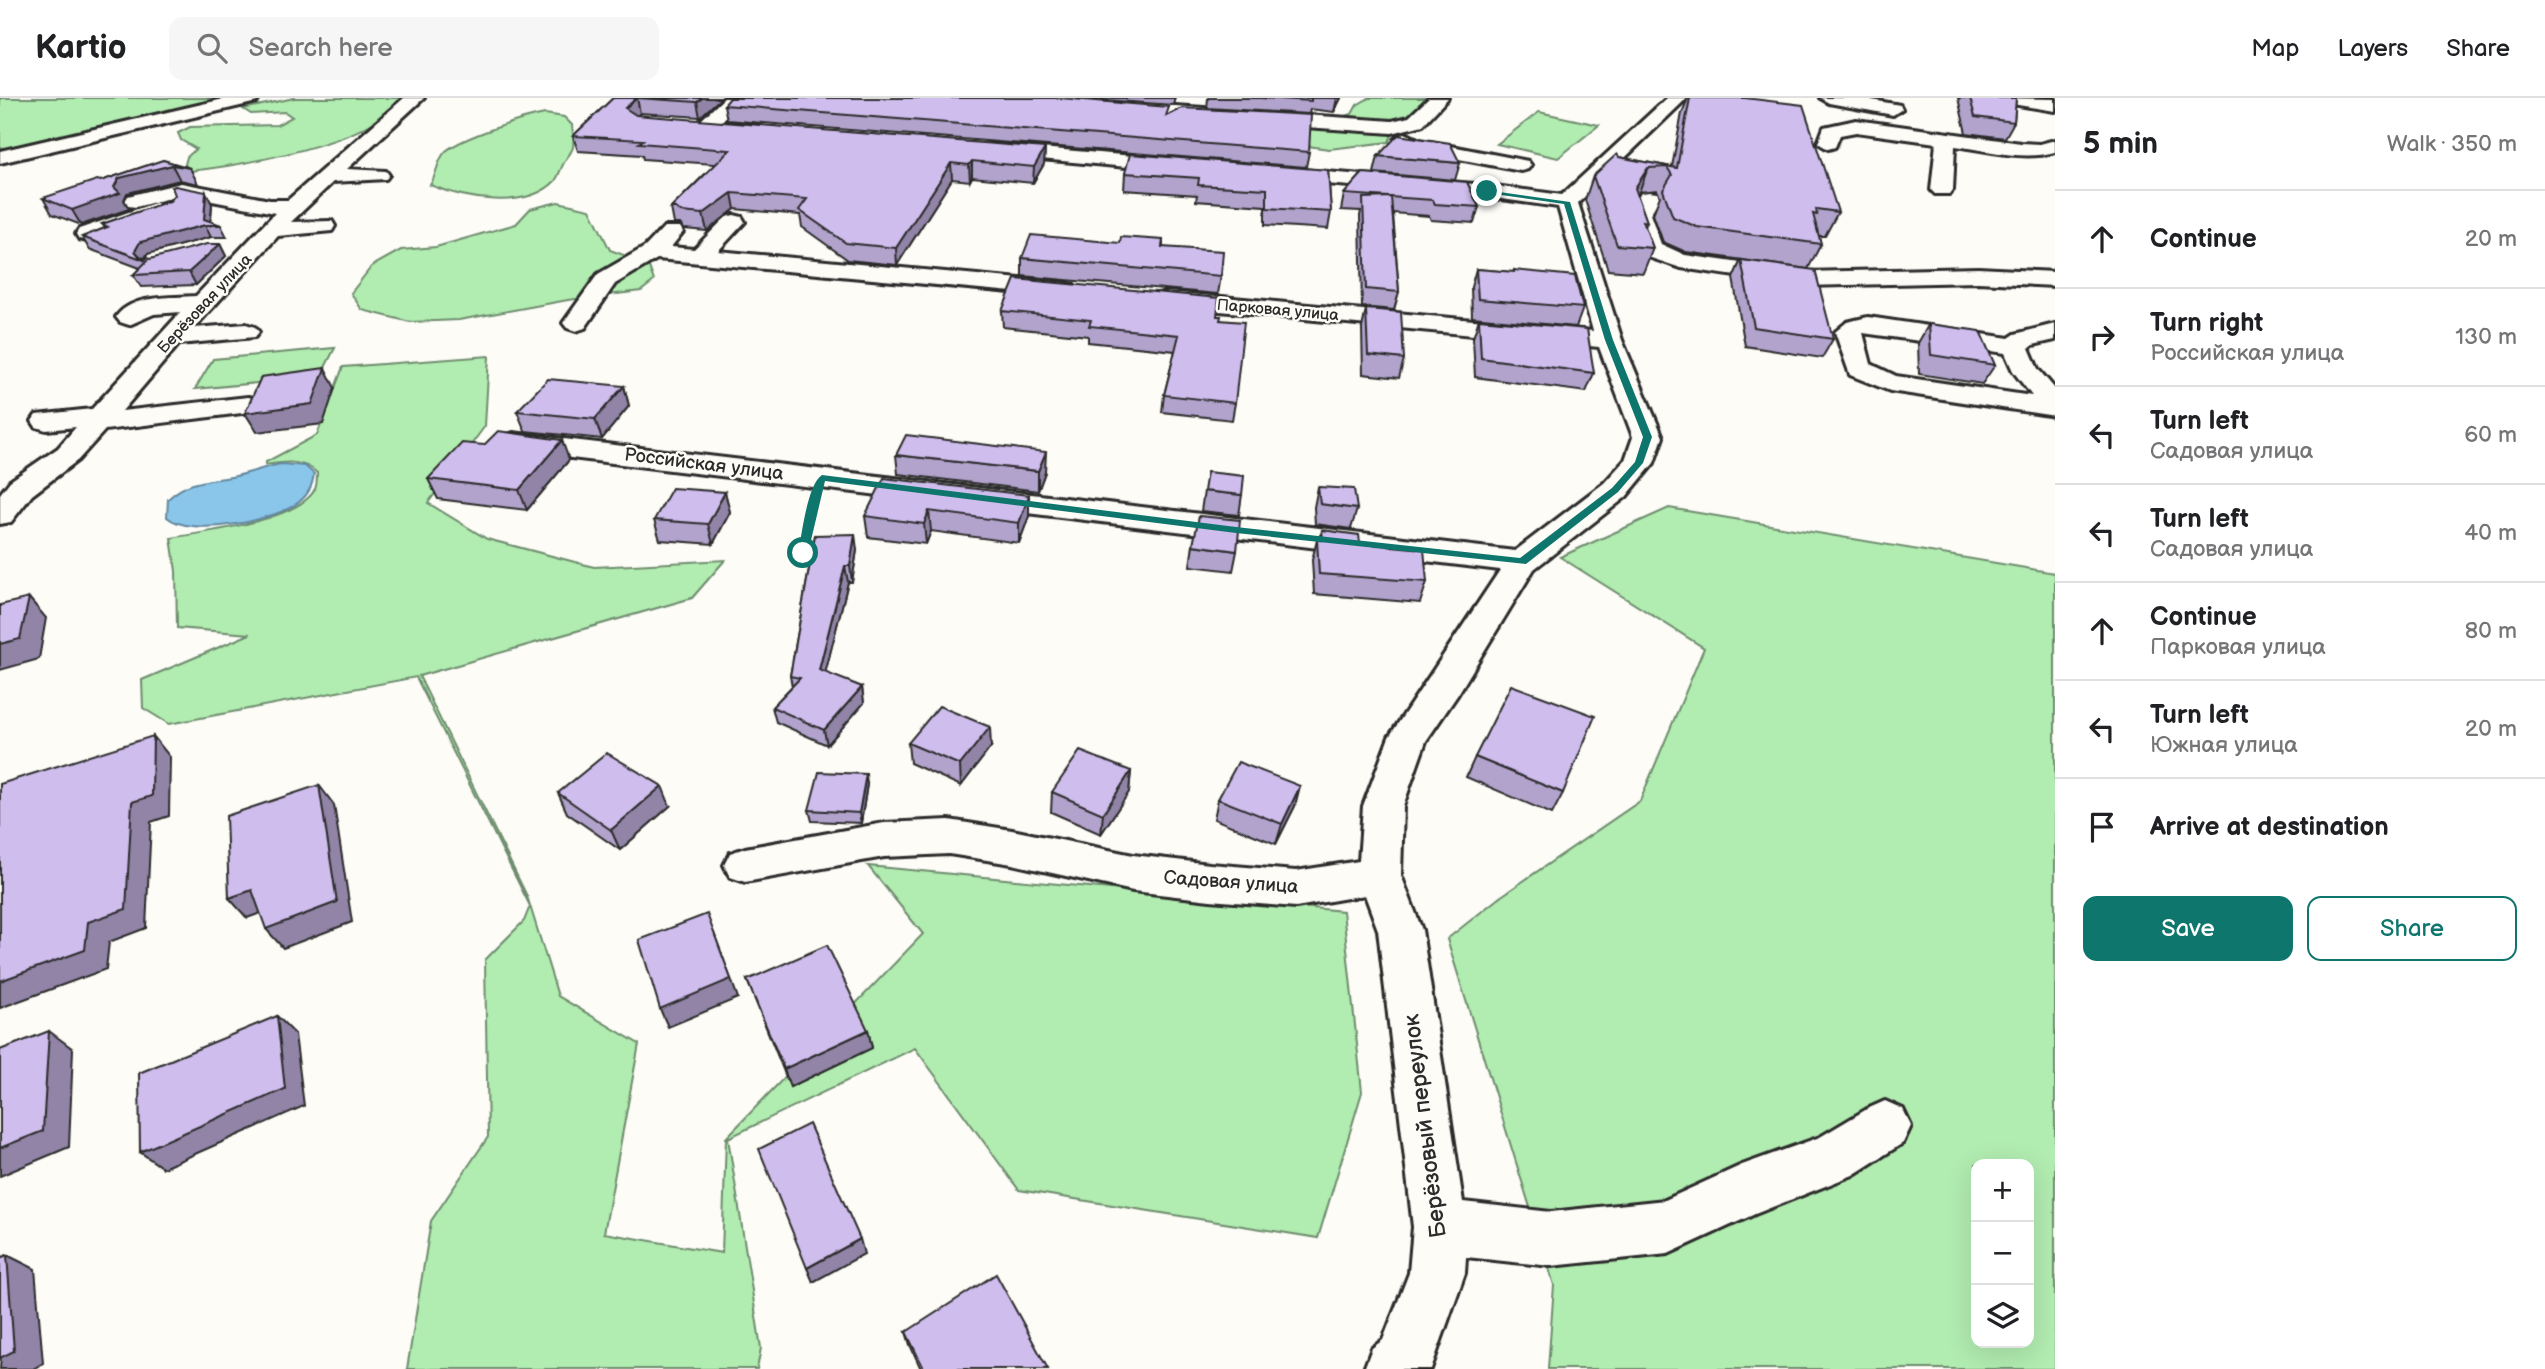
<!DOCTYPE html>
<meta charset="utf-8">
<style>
:root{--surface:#fff;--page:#f6f6f6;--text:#202124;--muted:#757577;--line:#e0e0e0;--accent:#0f766e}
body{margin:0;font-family:"Balsamiq Sans",sans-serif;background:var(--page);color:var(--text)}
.controls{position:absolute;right:21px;bottom:21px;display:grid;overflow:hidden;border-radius:14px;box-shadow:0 7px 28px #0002}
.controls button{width:63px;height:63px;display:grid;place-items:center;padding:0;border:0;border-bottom:2px solid var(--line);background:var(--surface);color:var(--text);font:35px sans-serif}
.stop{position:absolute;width:21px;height:21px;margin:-16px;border:5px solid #0f766e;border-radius:50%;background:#fff}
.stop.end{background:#0f766e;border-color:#fff;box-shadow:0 2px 7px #0008}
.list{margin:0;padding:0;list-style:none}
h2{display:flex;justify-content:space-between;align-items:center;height:91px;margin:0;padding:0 28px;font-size:30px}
h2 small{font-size:23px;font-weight:400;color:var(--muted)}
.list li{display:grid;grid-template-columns:46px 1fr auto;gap:21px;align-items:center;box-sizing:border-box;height:98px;padding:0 28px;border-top:2px solid var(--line)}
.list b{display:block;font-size:26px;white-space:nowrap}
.list p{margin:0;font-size:23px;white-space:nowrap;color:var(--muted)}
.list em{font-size:23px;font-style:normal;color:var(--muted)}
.actions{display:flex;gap:14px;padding:21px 28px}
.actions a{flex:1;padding:16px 0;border:2px solid var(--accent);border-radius:14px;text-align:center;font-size:24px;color:var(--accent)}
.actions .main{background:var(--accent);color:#fff}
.icon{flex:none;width:38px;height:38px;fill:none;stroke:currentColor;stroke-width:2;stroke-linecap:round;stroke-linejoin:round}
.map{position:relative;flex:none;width:2055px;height:1271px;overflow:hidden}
header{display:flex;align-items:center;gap:42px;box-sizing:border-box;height:98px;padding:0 35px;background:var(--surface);border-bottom:2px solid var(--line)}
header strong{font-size:33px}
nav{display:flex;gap:38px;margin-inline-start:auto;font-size:24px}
.search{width:490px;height:63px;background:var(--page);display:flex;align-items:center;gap:18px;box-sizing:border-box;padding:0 24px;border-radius:14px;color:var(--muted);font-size:26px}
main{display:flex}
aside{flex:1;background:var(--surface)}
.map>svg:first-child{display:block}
</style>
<header>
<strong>Kartio</strong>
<div class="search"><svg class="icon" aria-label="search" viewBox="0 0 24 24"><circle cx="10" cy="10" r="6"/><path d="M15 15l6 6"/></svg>Search here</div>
<nav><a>Map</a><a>Layers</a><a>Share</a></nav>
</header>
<main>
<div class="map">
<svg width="2055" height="1271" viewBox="0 0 2055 1271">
<rect width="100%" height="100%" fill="#fdfcf7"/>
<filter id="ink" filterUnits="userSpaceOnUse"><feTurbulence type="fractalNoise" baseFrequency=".0143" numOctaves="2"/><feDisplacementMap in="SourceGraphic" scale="14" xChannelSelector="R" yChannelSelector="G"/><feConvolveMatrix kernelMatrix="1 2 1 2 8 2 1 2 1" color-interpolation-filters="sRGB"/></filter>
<g filter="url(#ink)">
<g fill="#b1ecb0" stroke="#6e8c6e" stroke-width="2" fill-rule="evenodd">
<polygon points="0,0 222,0 0,52"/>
<path d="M 294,0 L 404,0 C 396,7 388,15 379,21 C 339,49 238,68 189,73 L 185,66 L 187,59 L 196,51 L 181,42 L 178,35 L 190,29 L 277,27 L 292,19 L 285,14 L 251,16 L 243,11 Z"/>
<polygon points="1369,0 1431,0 1420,13 1379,28 1392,36 1389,44 1329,51 1301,47 1297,31 1352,16 1357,7"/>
<polygon points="1539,14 1599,27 1558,60 1497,46"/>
<path d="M 545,16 L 564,19 L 572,27 C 573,34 574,43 573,49 C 572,54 567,59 565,63 C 561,69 559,78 555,83 C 526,113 464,101 430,87 C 437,77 437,61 446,53 C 463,39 523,20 545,16 Z"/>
<polygon points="558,104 590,111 610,152 648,166 654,183 641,193 568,202 459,222 410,224 362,212 351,195 372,168 401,152 436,149 481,136 516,126 530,111"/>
<polygon points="335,250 320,279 195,291 213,261"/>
<path d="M 489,258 L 485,328 L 428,405 L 487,441 L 594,469 L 725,462 L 692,500 L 419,578 L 527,798 L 558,898 L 639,946 L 604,1135 L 722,1155 L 726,1040 L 923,836 L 868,768 L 1343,813 L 1362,994 L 1318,1140 L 1019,1092 L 915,950 L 728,1040 L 761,1250 L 757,1271 L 407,1271 L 431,1123 L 488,1039 L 485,862 L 524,823 L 530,808 L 416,579 L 169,626 L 143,610 L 142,582 L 250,536 L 177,530 L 176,473 L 171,440 C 204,434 299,423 315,391 C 317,387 317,380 317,375 C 303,361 283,364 265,367 L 266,364 L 317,337 L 343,269 Z"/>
<path d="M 1669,410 L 2055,475 L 2055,1271 L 1548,1271 L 1554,1187 L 1447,841 L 1500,799 L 1640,703 L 1704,550 L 1560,459 ZM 1976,1066 L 2029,1066 L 2029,1245 L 1976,1245 Z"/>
</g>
<path fill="#8ac6ea" stroke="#64889e" stroke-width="2" d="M 281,366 L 305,368 L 314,376 C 312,388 309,396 299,404 C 275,423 191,440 167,419 L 168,401 C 186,383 207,383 231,379 C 248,376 264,369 281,366 Z"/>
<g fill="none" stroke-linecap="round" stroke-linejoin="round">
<g stroke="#2b2b2b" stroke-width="6">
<g id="minor">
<polygon points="228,0 260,0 257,4 0,65 0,53"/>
<path d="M 404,0 L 424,0 L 347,71 L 386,73 L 389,77 L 386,81 L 333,84 L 291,124 L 332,123 L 335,128 L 332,133 L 278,138 L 194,230 L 246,226 L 255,229 L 259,234 L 255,239 L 179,246 L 122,313 L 248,299 L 258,301 L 262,307 L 258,313 L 105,332 L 78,362 L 32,397 L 11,424 L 0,426 L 0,396 L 10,383 L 58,350 L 76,329 L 46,332 L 36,329 L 32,323 L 36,317 L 92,311 L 181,214 L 154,216 L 129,227 L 120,224 L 116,219 C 132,196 172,200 196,198 L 275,115 L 181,97 L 136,109 L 128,108 L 125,103 L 128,98 L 181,85 L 270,102 L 288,102 Z"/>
<polygon points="724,0 743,0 721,24 759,28 762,32 759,36 752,38 699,32 696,28 699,24"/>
<polygon points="1429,0 1448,0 1423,27 1392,35 1117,16 1108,10 1117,4 1392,23 1409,19"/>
<polygon points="1667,0 1687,0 1578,105 1622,242 1663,339 1654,365 1626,399 1534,471 1458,596 1426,643 1403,708 1401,777 1422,832 1463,1104 1551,1114 1665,1102 1742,1067 1820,1039 1867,1011 1885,1003 1903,1011 1911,1028 1903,1045 1853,1077 1755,1116 1668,1156 1551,1168 1466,1159 1465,1175 1431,1271 1364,1271 1372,1250 1383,1242 1409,1175 1413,1129 1378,832 1365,797 1296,809 1210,802 1133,793 1012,766 949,756 884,759 745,784 730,779 724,767 730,755 745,750 884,725 949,722 1012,732 1133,757 1210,766 1296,773 1359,763 1363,708 1389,639 1500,472 513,353 503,350 498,344 503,338 513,335 1515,453 1604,385 1625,362 1633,339 1599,249 1167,208 1158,206 1155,201 1158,196 1167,194 1593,233 1558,109 1487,99 1276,82 1269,80 1266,76 1269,72 1276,70 1487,87 1562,97"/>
<polygon points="1820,0 1861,0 1900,7 1902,11 1893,17 1829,5"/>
<polygon points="1997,0 2055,1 2055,13 2006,5"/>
<path d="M 1856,22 L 2021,45 L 2040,46 L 2055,42 L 2055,54 C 2023,63 1987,52 1955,48 L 1953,92 L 1949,96 L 1935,96 L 1931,92 L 1936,45 L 1856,34 L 1840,37 L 1835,49 L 1828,51 L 1818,45 L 1824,29 Z"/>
<polygon points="1405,35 1420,42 1528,63 1531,67 1528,71 1521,73 1407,51 1395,41"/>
<polygon points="993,46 1181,62 1188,64 1191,68 1188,72 1181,74 986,56 983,52 986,48"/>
<polygon points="1649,94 1657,95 1660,100 1650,116 1661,146 1685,157 1804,174 1978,170 2055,174 2055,188 1978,184 1804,188 1681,170 1648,159 1642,153 1628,116 1641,95"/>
<polygon points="155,105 163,107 166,112 163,117 87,143 79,141 76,136 79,131"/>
<polygon points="734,117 742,119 745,124 718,153 1065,185 1074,187 1077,192 1074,197 1065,199 657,161 615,186 585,230 576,233 567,230 563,225 598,176 645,149 664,129 680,129 683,134 671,149 694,151 726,119"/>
<path d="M 1868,219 L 2009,240 L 2015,236 L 2055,226 L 2055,242 L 2033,247 L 2029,250 L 2038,271 L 2055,291 L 2055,318 L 1890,293 L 1850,277 L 1835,234 L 1847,224 ZM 1863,235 L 2005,255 L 2013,273 L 2032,298 L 1896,278 L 1871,266 Z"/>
</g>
</g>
<polyline stroke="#2b2b2b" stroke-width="3.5" stroke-dasharray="2 4.5" stroke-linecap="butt" points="803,455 812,411"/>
<use href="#minor" fill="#fdfcf7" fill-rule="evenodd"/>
</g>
<g fill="#b2a3cd" stroke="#2b2b2b" stroke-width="2">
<polygon points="613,0 721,0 700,19 640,15 638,18 1045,50 1044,66 1033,85 972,79 970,83 952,81 897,167 848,162 802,129 800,117 735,111 707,133 684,131 680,126 674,126 671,110 715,66 643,61 642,57 578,53 573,38"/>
<polygon points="1076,0 1175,0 1173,7"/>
<polygon points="1208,0 1341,0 1334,14 1310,11 1309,16 1207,10"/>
<polygon points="1688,0 1745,0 1838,114 1825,138 1819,138 1821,146 1808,171 1686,154 1663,144 1653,116 1660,98 1657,92 1639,94 1637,96 1647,124 1645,129 1653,150 1643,175 1608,172 1585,102 1593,78 1619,59 1672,69 1682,15"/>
<polygon points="1958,0 2016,0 2014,24 2005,40 1966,35"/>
<polygon points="724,7 1169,17 1309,54 1306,69 727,22"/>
<polygon points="1378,58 1460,65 1455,82 1374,75"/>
<polygon points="163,62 190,70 198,86 180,82 127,95 124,102 129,111 81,127 52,116 43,100 101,83"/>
<polygon points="1328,72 1331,114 1328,131 1265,127 1265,108 1196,103 1197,97 1124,92 1125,75"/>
<polygon points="1363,75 1479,109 1474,125 1431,122 1429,118 1393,115 1399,194 1394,212 1362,209 1360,118 1361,113 1341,112 1344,96"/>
<polygon points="170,103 212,106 211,124 221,127 227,139 211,139 147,156 145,160 150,161 220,146 226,158 196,187 141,189 133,177 140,170 89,151 82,139 105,130 102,126"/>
<polygon points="1163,142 1163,149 1221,178 1218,196 1022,178 1022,160 1120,145"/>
<polygon points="1741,162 1833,241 1822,260 1745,248 1733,180"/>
<polygon points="1476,171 1513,174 1514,172 1583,210 1576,229 1472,219 1471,189"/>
<polygon points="1366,211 1404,261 1399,280 1363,276 1362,230"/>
<polygon points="1002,213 1217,218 1221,222 1235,305 1232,322 1162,314 1164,297 1175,253 1088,244 1088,238 1003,229"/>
<polygon points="1479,221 1594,275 1586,294 1475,279 1473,240"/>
<polygon points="1929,226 1995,267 1982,286 1919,276 1918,245"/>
<polygon points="624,288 629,308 602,341 525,333 517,313"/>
<polygon points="896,357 1045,374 1038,393 898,376"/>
<polygon points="569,362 527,412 438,401 428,381"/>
<polygon points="1318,389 1357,411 1351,431 1315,426 1314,409"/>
<polygon points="1204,393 1242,397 1239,417 1201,413"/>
<polygon points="725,394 730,414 713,446 660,442 654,422"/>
<polygon points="1029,397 1029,418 1019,445 931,433 926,446 868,439 865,418"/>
<polygon points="1322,432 1360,445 1427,484 1420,505 1314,496 1312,462 1317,442 1320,442"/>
<polygon points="815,437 857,452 852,484 848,484 825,575 862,589 864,605 827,647 776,624 772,609 792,588 790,578"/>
<polygon points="1193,447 1237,453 1233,473 1190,468"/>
<polygon points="908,645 991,649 961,688 910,665"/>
<polygon points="1475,659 1563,695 1552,716 1466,679"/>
<polygon points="1131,673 1129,694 1101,736 1051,714 1052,694"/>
<polygon points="867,686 861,725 812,723 809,712"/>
<polygon points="558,695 670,708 620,752 567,715"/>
<polygon points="1218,701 1295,708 1276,746 1214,721"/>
<polygon points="747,882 868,932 872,950 790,989"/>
<polygon points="906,1234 1048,1271 921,1271 910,1247"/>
</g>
<g fill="#9184a7" stroke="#2b2b2b" stroke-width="2">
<polygon points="637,0 640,15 629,25 625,10"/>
<polygon points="702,0 721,0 700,19 697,4"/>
<polygon points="1337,0 1341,0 1334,14"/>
<polygon points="1045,50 1044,66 1033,85 1034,69"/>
<polygon points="972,63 972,79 970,83 969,67"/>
<polygon points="951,65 952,81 897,167 896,150"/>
<polygon points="172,67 180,82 127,95 124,102 129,111 81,127 72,112 114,89 119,80"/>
<polygon points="1648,70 1639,94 1626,115 1635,90"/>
<polygon points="206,94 212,106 210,127 204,121"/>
<polygon points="732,95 735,111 707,133 703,116"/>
<polygon points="205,127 211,139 147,156 144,162 135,153 140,144"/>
<polygon points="220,146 226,158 196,187 189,174"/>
<polygon points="325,270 335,290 323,326 257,334 245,315"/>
<polygon points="624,288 629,308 602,341 595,321"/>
<polygon points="562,342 569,362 527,412 519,392"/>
<polygon points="1046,354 1045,374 1038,393 1038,373"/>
<polygon points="725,394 730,414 713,446 708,426"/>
<polygon points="1029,397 1029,418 1019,445 1019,425"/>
<polygon points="929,413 931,433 926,446 924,426"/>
<polygon points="855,436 857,452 852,484 850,468"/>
<polygon points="845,468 848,484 822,588 819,572"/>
<polygon points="29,500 46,520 39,561 0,572 0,546"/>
<polygon points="862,589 864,605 827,647 824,632"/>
<polygon points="990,629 991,649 961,688 960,667"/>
<polygon points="153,638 170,659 169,718 151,724 146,830 109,844 106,871 0,910 0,881 88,824 132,704"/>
<polygon points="1131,673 1129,694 1101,736 1103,716"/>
<polygon points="866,676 867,686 861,725 859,715"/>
<polygon points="319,687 334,707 352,824 283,850 266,831"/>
<polygon points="662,688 670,708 620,752 611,732"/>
<polygon points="1300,688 1295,708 1276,746 1282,726"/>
<polygon points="252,792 269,812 247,820 229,800"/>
<polygon points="714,835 738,900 668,929 660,911"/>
<polygon points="277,918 295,936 304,1008 163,1070 140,1054"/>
<polygon points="868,932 872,950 790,989 784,971"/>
<polygon points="49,933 73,951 69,1049 0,1078 0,1050"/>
<polygon points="860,1141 864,1156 813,1184 807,1170"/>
<polygon points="7,1157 35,1171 43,1265 33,1271 0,1271"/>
</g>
<g fill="#cfbdee" stroke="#2b2b2b" stroke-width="2">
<polygon points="613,0 702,0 697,4 637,0 625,10 636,17 1045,50 1034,69 972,63 969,67 951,65 896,150 846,145 799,112 807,101 732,95 703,116 681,114 676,110 671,110 730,52 639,45 643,42 573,38"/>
<polygon points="730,0 1060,0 1169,9 1166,18 1182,10 1311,17 1309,54 724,7"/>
<polygon points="1260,0 1311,0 1311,3"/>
<polygon points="1690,0 1745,0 1803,7 1838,114 1816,111 1817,117 1813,116 1821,146 1697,129 1673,119 1663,92 1672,77 1667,69 1648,70 1635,90 1647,124 1643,123 1653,150 1617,147 1593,78 1617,56 1619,59 1677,70"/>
<polygon points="1970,0 2016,0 2014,24 1975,19"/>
<polygon points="1398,37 1450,45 1460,65 1378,58"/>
<polygon points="1130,56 1328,72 1331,114 1267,110 1267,91 1198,87 1199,80 1125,75"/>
<polygon points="163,62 190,70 172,67 119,80 114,89 120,95 72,112 43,100 97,82 101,83"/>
<polygon points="1363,75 1467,84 1479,109 1435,106 1433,102 1344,96"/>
<polygon points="175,88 206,94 204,121 221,127 205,127 140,144 135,153 140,159 150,161 207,146 220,146 189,174 133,177 147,163 82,139 108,129 102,126 170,103 175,97 172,89"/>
<polygon points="1391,99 1399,194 1366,191 1363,100"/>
<polygon points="1031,137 1120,145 1121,139 1163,142 1162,149 1223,153 1221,178 1022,160"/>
<polygon points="1741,162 1815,172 1833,241 1754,229"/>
<polygon points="1476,171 1514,174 1514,172 1575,178 1583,210 1478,201"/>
<polygon points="1015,181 1219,200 1217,218 1221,218 1220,222 1244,224 1235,305 1164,297 1179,237 1089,228 1091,222 1002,213"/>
<polygon points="1366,211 1401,214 1404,261 1368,257"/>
<polygon points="1479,221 1587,231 1594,275 1481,260"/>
<polygon points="1929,226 1980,233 1995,267 1931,257"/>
<polygon points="325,270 312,306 245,315 261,279"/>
<polygon points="548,281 624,288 595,321 517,313"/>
<polygon points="498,333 562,342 519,392 428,381 462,345 484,347"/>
<polygon points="906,337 1046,354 1038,373 896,357"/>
<polygon points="1207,374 1244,378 1242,397 1204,393"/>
<polygon points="884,380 1029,397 1019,425 929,413 924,426 865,418"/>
<polygon points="1318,389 1354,391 1357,411 1320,406"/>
<polygon points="672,390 725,394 708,426 654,422"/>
<polygon points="1199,418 1240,422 1237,453 1193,447"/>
<polygon points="1322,432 1359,437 1360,445 1424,451 1427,484 1319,476 1317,442 1323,442"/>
<polygon points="855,436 850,468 845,468 819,572 862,589 824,632 772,609 800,580 790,578 815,437"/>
<polygon points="29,500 20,541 0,546 0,507"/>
<polygon points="1511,587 1595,618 1563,695 1475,659"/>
<polygon points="939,608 990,629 960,667 908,645"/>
<polygon points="153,638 152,698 132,704 126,811 88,824 85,852 0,883 0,686"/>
<polygon points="1080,653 1131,673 1103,716 1052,694"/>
<polygon points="607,655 662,688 611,732 558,695"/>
<polygon points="1238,664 1300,688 1282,726 1218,701"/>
<polygon points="819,674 866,676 859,715 809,712"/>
<polygon points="319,687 337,804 266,831 252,792 229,800 226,718"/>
<polygon points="707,816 731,881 660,911 639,842"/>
<polygon points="827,847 868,932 784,971 747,882"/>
<polygon points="277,918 285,991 140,1054 139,975"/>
<polygon points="49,933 43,1033 0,1050 0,952"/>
<polygon points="809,1026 860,1141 807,1170 759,1051"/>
<polygon points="7,1157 14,1253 0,1260 0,1160"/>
<polygon points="996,1176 1048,1271 924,1271 906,1234"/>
</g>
</g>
<path fill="#0f766e" d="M 1485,92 L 1570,104 L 1613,242 L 1652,339 L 1643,365 L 1618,394 L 1526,466 L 1236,435 L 825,383 L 808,455 L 803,458 L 798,455 C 802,437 807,387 822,377 L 1236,429 L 1520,460 L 1612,390 L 1635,364 L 1643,339 L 1605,242 L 1564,106 L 1487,95 Z"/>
<g text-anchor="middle" stroke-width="5" stroke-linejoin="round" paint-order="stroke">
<g font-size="16" fill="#2b2b2b" stroke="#fdfcf7">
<text transform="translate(204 205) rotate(-47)" y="6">Берёзовая улица</text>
<text transform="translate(1278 211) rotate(5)" y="6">Парковая улица</text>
</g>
<g font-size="19" fill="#2b2b2b" stroke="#fdfcf7">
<text transform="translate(704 365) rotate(7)" y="7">Российская улица</text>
<text transform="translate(1231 783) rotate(4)" y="7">Садовая улица</text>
</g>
<g font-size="23" fill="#2b2b2b" stroke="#fdfcf7">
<text transform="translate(1424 1028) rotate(-97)" y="8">Берёзовый переулок</text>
</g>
</g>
</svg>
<div class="controls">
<button>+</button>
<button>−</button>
<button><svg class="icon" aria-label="layers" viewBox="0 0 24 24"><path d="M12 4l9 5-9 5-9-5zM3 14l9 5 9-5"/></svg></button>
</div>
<div class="stop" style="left:803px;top:455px"></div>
<div class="stop end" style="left:1487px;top:93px"></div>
</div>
<aside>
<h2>5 min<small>Walk · 350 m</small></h2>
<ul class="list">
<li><svg class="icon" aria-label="ahead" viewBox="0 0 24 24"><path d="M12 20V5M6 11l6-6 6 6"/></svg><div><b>Continue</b></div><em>20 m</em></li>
<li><svg class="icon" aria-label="right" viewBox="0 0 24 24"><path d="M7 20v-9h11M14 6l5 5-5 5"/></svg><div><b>Turn right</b><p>Российская улица</p></div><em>130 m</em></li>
<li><svg class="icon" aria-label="left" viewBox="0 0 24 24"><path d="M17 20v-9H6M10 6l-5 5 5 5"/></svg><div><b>Turn left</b><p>Садовая улица</p></div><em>60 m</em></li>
<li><svg class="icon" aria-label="left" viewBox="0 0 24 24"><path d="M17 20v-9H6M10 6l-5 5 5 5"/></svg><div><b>Turn left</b><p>Садовая улица</p></div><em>40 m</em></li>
<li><svg class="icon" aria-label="ahead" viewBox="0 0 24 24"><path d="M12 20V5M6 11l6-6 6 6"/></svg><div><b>Continue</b><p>Парковая улица</p></div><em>80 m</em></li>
<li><svg class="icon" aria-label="left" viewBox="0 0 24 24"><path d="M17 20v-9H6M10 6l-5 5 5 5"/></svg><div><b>Turn left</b><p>Южная улица</p></div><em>20 m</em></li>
<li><svg class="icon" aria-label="arrive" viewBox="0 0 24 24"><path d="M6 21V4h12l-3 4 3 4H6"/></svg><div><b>Arrive at destination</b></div></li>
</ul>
<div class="actions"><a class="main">Save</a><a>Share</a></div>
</aside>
</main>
